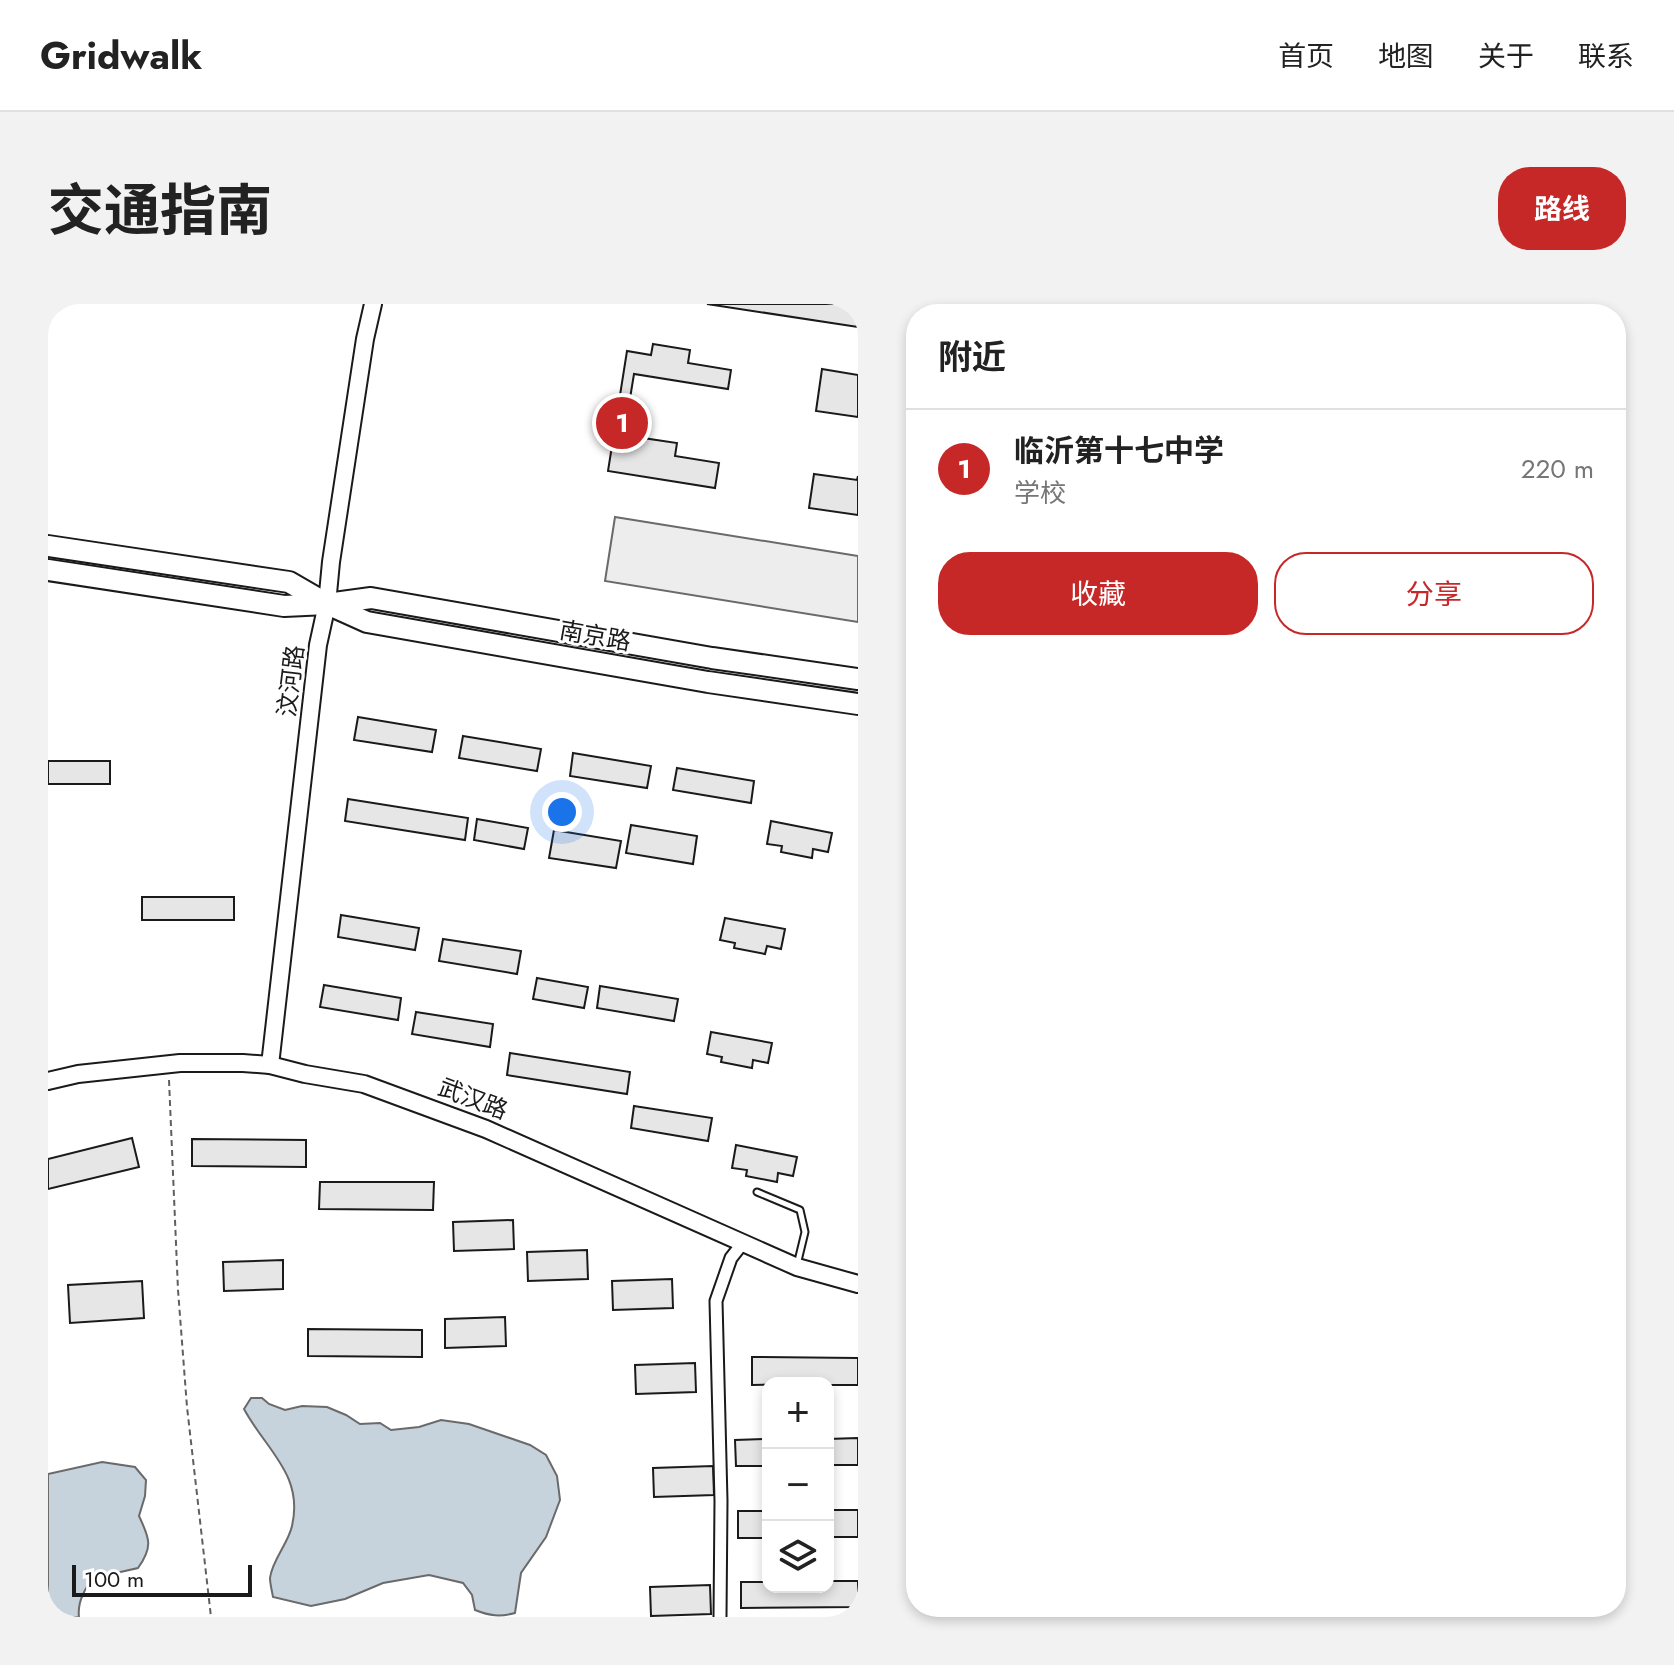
<!DOCTYPE html>
<html lang="zh">
<meta charset="utf-8">
<style>
:root{--surface:#fff;--page:#f2f2f2;--text:#222;--muted:#767676;--line:#e0e0e0;--accent:#c62828}
body{margin:0;font-family:Jost,"Noto Sans SC",sans-serif;background:var(--page);color:var(--text)}
.controls{position:absolute;right:24px;bottom:24px;display:grid;overflow:hidden;border-radius:16px;box-shadow:0 4px 12px #0003}
.controls button{width:72px;height:72px;display:grid;place-items:center;padding:0;border:0;border-bottom:2px solid var(--line);background:var(--surface);color:var(--text);font:40px sans-serif}
.scale{position:absolute;left:24px;bottom:20px;width:180px;box-sizing:border-box;padding-left:8px;border:4px solid #1a1a1a;border-top:0;font-size:22px;line-height:28px;white-space:nowrap;color:#1a1a1a;-webkit-text-stroke:6px #fff;paint-order:stroke}
.you{position:absolute;left:514px;top:508px;width:28px;height:28px;margin:-20px;border:6px solid #fff;border-radius:50%;background:#1a73e8;box-shadow:0 0 0 12px #1a73e833}
.badge{display:grid;place-items:center;width:52px;height:52px;border-radius:50%;background:var(--accent);color:#fff;font-size:26px;font-weight:700}
.pin{position:absolute;translate:-50% -50%;border:4px solid #fff;box-shadow:0 2px 8px #0006}
.list{margin:0;padding:0;list-style:none}
h2{display:flex;justify-content:space-between;align-items:center;height:104px;margin:0;padding:0 32px;font-size:34px}
h2 small{font-size:26px;font-weight:400;color:var(--muted)}
.list li{display:grid;grid-template-columns:52px 1fr auto;gap:24px;align-items:center;box-sizing:border-box;height:120px;padding:0 32px;border-top:2px solid var(--line)}
.list b{display:block;font-size:30px;white-space:nowrap}
.list p{margin:0;font-size:26px;white-space:nowrap;color:var(--muted)}
.list em{font-size:26px;font-style:normal;color:var(--muted)}
.actions{display:flex;gap:16px;padding:24px 32px}
.actions a{flex:1;padding:18px 0;border:2px solid var(--accent);border-radius:32px;text-align:center;font-size:28px;color:var(--accent)}
.actions .main{background:var(--accent);color:#fff}
.icon{flex:none;width:44px;height:44px;fill:none;stroke:currentColor;stroke-width:2;stroke-linecap:round;stroke-linejoin:round}
.map{position:relative;flex:none;width:810px;height:1313px;overflow:hidden;border-radius:32px}
header{display:flex;align-items:center;gap:48px;box-sizing:border-box;height:112px;padding:0 40px;background:var(--surface);border-bottom:2px solid var(--line)}
header strong{font-size:38px}
nav{display:flex;gap:44px;margin-inline-start:auto;font-size:28px}
.intro{display:flex;align-items:center;justify-content:space-between;box-sizing:border-box;height:192px;padding:0 48px}
h1{margin:0;font-size:56px}
.button{padding:20px 36px;border-radius:32px;background:var(--accent);color:#fff;font-size:28px;font-weight:700}
main{display:flex;gap:48px;padding:0 48px}
aside{flex:1;background:var(--surface);border-radius:32px;box-shadow:0 4px 12px #0003}
.map>svg:first-child{display:block}
</style>
<header>
<strong>Gridwalk</strong>
<nav><a>首页</a><a>地图</a><a>关于</a><a>联系</a></nav>
</header>
<div class="intro"><h1>交通指南</h1><a class="button">路线</a></div>
<main>
<div class="map">
<svg width="810" height="1313" viewBox="0 0 810 1313">
<rect width="100%" height="100%" fill="#fff"/>
<polygon fill="#ededed" stroke="#6a6a6a" stroke-width="2" points="567,213 810,252 810,318 557,277"/>
<g fill="#c6d2dc" stroke="#6a6a6a" stroke-width="2">
<path d="M 203,1094 L 214,1094 L 221,1100 L 237,1106 L 254,1102 L 279,1103 L 298,1111 L 312,1120 L 332,1119 L 343,1126 L 371,1123 L 393,1116 L 421,1120 L 482,1141 L 498,1151 L 509,1172 L 512,1196 L 498,1233 L 473,1269 L 467,1309 C 452,1313 442,1312 427,1306 L 424,1291 L 415,1279 L 381,1271 L 335,1279 L 297,1295 L 263,1302 L 225,1293 C 224,1287 222,1280 222,1274 C 224,1256 240,1240 244,1222 C 256,1171 218,1146 196,1105 Z"/>
<path d="M 54,1158 L 87,1163 L 98,1176 L 97,1192 L 91,1212 C 102,1235 105,1243 90,1264 L 68,1269 L 47,1271 C 38,1283 29,1297 31,1313 L 0,1313 L 0,1170 Z"/>
</g>
<g fill="#e6e6e6" stroke="#1a1a1a" stroke-width="2">
<polygon points="659,0 810,0 810,23"/>
<polygon points="605,40 642,46 640,59 683,66 680,85 586,70 574,143 586,145 588,133 629,139 627,152 671,159 667,184 560,167 579,47 603,51"/>
<polygon points="774,65 810,71 810,113 768,107"/>
<polygon points="766,170 809,176 810,172 810,211 761,204"/>
<polygon points="310,413 388,426 384,448 306,436"/>
<polygon points="415,432 493,445 489,467 411,454"/>
<polygon points="525,449 603,462 599,484 522,472"/>
<rect x="0" y="457" width="62" height="23"/>
<polygon points="629,464 706,477 703,499 625,486"/>
<polygon points="300,495 420,514 417,536 297,517"/>
<polygon points="429,515 480,524 476,545 426,536"/>
<polygon points="723,517 784,529 780,548 765,545 764,554 733,548 734,542 719,540"/>
<polygon points="583,521 649,532 645,560 578,549"/>
<polygon points="506,526 573,537 568,564 501,554"/>
<rect x="94" y="593" width="92" height="23"/>
<polygon points="293,611 371,624 367,646 290,633"/>
<polygon points="677,614 737,625 733,645 719,642 717,650 686,644 687,639 672,636"/>
<polygon points="395,635 473,647 469,670 391,657"/>
<polygon points="489,674 540,683 536,704 485,695"/>
<polygon points="276,681 353,694 350,716 272,703"/>
<polygon points="552,682 630,695 626,717 549,704"/>
<polygon points="368,708 445,720 442,743 364,730"/>
<polygon points="663,728 724,739 720,759 705,756 704,764 673,758 674,753 659,750"/>
<polygon points="462,749 582,768 579,790 459,771"/>
<polygon points="586,802 664,814 660,837 583,824"/>
<polygon points="84,834 91,863 0,885 0,855"/>
<polygon points="144,835 258,836 258,863 144,862"/>
<polygon points="688,841 749,853 745,872 730,869 729,878 698,872 699,866 684,864"/>
<polygon points="272,878 386,878 385,906 271,905"/>
<polygon points="465,916 466,945 406,947 405,918"/>
<polygon points="539,946 540,975 480,977 479,948"/>
<polygon points="235,956 235,985 176,987 175,958"/>
<polygon points="624,975 625,1004 565,1006 564,977"/>
<polygon points="94,977 96,1014 22,1019 20,981"/>
<polygon points="457,1013 458,1042 397,1044 397,1015"/>
<polygon points="260,1025 374,1026 374,1053 260,1052"/>
<polygon points="704,1053 810,1054 810,1081 780,1081 780,1079 704,1081"/>
<polygon points="647,1059 648,1088 588,1090 587,1061"/>
<polygon points="810,1134 810,1161 780,1161 780,1135"/>
<polygon points="720,1135 720,1162 688,1162 687,1136"/>
<polygon points="665,1162 666,1191 606,1193 605,1164"/>
<rect x="780" y="1206" width="30" height="27"/>
<rect x="690" y="1207" width="30" height="27"/>
<polygon points="780,1277 810,1277 810,1303 693,1304 693,1278 720,1278 720,1283 780,1283"/>
<polygon points="662,1281 663,1310 603,1312 602,1283"/>
</g>
<g fill="none" stroke-linecap="round" stroke-linejoin="round">
<g stroke="#1a1a1a" stroke-width="9">
<polyline id="lane" points="709,888 752,906 757,928 749,961"/>
</g>
<g stroke="#1a1a1a" stroke-width="15">
<polyline id="street" points="672,1313 673,1197 668,997 683,954 694,940"/>
</g>
<g stroke="#1a1a1a" stroke-width="20">
<g id="secondary">
<polyline points="222,761 270,341 279,300 283,258 317,35 325,0"/>
<polyline points="0,777 30,770 132,759 195,759 222,761 257,770 316,780 438,825 749,963 810,980"/>
</g>
</g>
<g stroke="#1a1a1a" stroke-width="24">
<g id="highway">
<polyline points="0,242 241,278 279,300 319,318 660,378 810,400"/>
<polyline points="0,266 236,302 279,300 323,294 664,354 810,375"/>
</g>
</g>
<polyline stroke="#5f5f5f" stroke-width="2" stroke-dasharray="6 4" stroke-linecap="butt" points="121,776 130,986 139,1103 163,1313"/>
<use href="#lane" stroke="#fff" stroke-width="5"/>
<use href="#street" stroke="#fff" stroke-width="11"/>
<use href="#secondary" stroke="#fff" stroke-width="16"/>
<use href="#highway" stroke="#fff" stroke-width="20"/>
</g>
<g text-anchor="middle" stroke-width="6" stroke-linejoin="round" paint-order="stroke">
<g font-size="24" fill="#1a1a1a" stroke="#fff">
<text transform="translate(547 332) rotate(10)" y="8">南京路</text>
<text transform="translate(243 377) rotate(-83)" y="8">汶河路</text>
<text transform="translate(425 795) rotate(21)" y="8">武汉路</text>
</g>
</g>
</svg>
<div class="controls">
<button>+</button>
<button>−</button>
<button><svg class="icon" aria-label="layers" viewBox="0 0 24 24"><path d="M12 4l9 5-9 5-9-5zM3 14l9 5 9-5"/></svg></button>
</div>
<div class="scale">100 m</div>
<div class="you"></div>
<div class="pin badge" style="left:574px;top:119px">1</div>
</div>
<aside>
<h2>附近<small></small></h2>
<ul class="list">
<li><span class="badge">1</span><div><b>临沂第十七中学</b><p>学校</p></div><em>220 m</em></li>
</ul>
<div class="actions"><a class="main">收藏</a><a>分享</a></div>
</aside>
</main>
